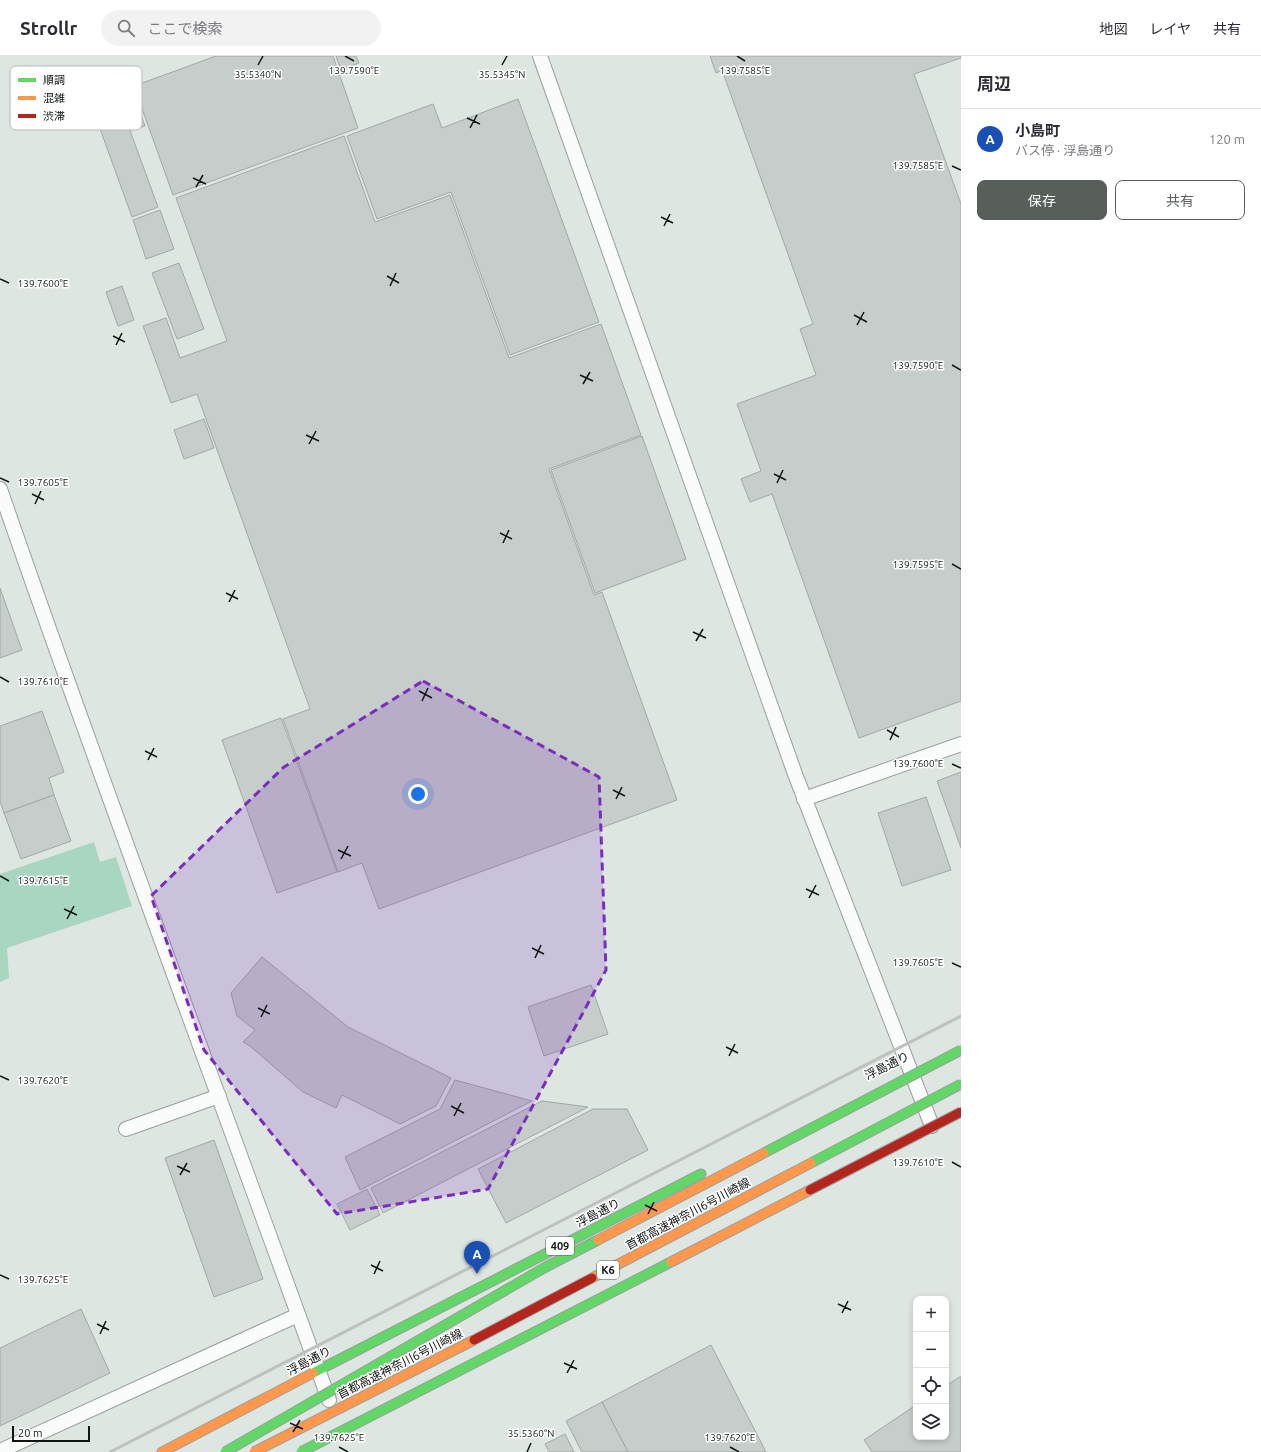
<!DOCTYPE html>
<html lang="ja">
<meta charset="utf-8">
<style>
:root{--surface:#fff;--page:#f2f2f3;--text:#2b2b33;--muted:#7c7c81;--line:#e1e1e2;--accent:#585f5b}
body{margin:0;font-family:Ubuntu,"Noto Sans JP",sans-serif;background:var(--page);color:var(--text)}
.controls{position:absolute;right:12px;bottom:12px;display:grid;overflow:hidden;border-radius:8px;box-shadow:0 2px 6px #0003}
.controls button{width:36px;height:36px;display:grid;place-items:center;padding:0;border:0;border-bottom:1px solid var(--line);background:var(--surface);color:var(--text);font:20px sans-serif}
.scale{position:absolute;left:12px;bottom:10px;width:78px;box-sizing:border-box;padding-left:4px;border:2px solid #101613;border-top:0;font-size:11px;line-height:14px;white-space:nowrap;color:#101613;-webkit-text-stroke:3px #fff;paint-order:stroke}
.you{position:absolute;left:418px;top:738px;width:14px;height:14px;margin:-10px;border:3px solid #fff;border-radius:50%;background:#1a73e8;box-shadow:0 0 0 6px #1a73e833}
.badge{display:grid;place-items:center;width:26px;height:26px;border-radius:50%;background:var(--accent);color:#fff;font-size:13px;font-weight:700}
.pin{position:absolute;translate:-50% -33px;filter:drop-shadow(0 1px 2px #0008)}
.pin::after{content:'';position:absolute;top:21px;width:14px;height:12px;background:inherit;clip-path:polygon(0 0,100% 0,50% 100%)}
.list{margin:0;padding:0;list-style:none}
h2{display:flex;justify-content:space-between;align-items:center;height:52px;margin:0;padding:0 16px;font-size:17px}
h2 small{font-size:13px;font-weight:400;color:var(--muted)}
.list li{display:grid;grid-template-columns:26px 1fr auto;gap:12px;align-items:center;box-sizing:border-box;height:60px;padding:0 16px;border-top:1px solid var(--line)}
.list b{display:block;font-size:15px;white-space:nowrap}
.list p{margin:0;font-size:13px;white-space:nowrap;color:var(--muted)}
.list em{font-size:13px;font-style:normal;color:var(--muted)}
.actions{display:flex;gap:8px;padding:12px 16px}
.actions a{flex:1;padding:9px 0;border:1px solid var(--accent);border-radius:8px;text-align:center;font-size:14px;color:var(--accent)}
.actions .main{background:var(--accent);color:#fff}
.icon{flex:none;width:22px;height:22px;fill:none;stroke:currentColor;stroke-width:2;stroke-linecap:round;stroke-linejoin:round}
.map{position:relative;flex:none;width:961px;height:1396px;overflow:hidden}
header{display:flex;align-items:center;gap:24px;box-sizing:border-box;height:56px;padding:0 20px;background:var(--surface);border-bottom:1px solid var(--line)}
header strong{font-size:19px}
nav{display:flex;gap:22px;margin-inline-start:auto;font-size:14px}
.search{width:280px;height:36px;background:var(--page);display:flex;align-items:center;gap:10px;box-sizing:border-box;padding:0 14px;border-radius:22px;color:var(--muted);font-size:15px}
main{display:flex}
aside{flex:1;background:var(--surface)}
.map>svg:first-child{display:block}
</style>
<header>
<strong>Strollr</strong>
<div class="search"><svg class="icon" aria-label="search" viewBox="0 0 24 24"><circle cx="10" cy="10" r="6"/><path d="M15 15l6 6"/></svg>ここで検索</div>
<nav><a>地図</a><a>レイヤ</a><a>共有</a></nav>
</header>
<main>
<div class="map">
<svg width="961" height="1396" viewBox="0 0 961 1396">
<rect width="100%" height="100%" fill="#dee6e2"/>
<polygon fill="#a8d6c1" points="94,786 100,806 116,801 132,850 7,892 9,922 0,926 0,818"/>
<g fill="#c6cdca" stroke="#a2a8a5">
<polygon points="216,0 333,0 358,72 173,139 134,30"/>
<polygon points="336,0 356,0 359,7 341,14"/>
<polygon points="710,0 961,0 961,2 914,18 961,148 961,645 859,682 772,438 750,446 741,423 761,415 737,348 816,319 800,273 813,268 722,14 716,17"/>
<polygon points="131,31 145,70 132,74 118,36"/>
<polygon points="518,43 599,266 510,299 451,136 377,163 347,80 433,48 442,72"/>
<polygon points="125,61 158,151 132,161 99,70"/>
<polygon points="344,80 375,166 450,139 509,302 601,268 641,379 549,413 594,539 602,536 677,744 379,853 362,807 338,816 283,663 310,653 197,338 171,347 143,270 166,262 180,302 227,285 176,142"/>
<polygon points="160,154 174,193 146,203 133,164"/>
<polygon points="179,207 204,273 177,283 152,217"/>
<polygon points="122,230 134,264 118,270 106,236"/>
<polygon points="204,363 214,392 184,403 174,374"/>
<polygon points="642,380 686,503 595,537 551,414"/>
<polygon points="0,532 22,594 0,602"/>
<polygon points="42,655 64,716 49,722 54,739 4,757 0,745 0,670"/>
<polygon points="281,662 337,816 277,837 222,684"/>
<polygon points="961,716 961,792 937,725"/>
<polygon points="54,739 71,785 21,803 4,757"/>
<polygon points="926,741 951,814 902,830 878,757"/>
<polygon points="262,901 348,971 451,1022 436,1050 400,1068 342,1039 336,1052 303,1036 250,990 243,986 255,974 237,960 231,937"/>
<polygon points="591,929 608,978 544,1000 528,951"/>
<polygon points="455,1024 532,1045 360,1134 345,1101 440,1053"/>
<polygon points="542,1045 588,1051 383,1157 371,1132"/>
<polygon points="593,1053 627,1053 648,1094 506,1167 478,1113"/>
<polygon points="214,1084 263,1223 214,1241 165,1102"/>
<polygon points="367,1133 380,1159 350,1174 337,1148"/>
<polygon points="81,1253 110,1317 0,1370 0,1292"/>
<polygon points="711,1289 766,1396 628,1396 602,1346"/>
<polygon points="961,1320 961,1396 872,1396 864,1384 916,1349 916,1381 946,1381 946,1330"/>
<polygon points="602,1346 628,1396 582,1396 566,1365"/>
<polygon points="565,1378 574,1396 549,1396 545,1388"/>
</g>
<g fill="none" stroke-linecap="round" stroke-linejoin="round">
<g stroke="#999f9c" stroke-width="16">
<g id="lane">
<polyline points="540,0 795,718 932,1070"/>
<path d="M 0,433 C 105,738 220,1040 329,1344"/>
<polyline points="804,743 961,688"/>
<polyline points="126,1073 219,1040"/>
<polyline points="0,1395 298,1259"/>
</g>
</g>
<g stroke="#999f9c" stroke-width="11">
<polyline id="fast" points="313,1317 701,1118"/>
</g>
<g stroke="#999f9c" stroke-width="11">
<polyline id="slow" points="162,1396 313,1317"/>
</g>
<use href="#lane" stroke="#fafbfb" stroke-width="14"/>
<use href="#fast" stroke="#63d668" stroke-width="9"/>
<use href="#slow" stroke="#ff974d" stroke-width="9"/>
<polyline stroke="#bfc1bf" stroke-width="3" points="110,1396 961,960"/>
<g stroke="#999f9c" stroke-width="11" stroke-linecap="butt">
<g id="fast-bridge">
<polyline points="764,1097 961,994"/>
<polyline points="811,1107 961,1028"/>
<polyline points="225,1396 544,1212 598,1184"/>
<polyline points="301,1396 671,1206"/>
</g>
</g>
<g stroke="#999f9c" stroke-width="11" stroke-linecap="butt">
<g id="slow-bridge">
<polyline points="598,1184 764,1097"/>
<polyline points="671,1206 810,1134"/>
<polyline points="592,1222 811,1107"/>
<polyline points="254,1396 474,1284"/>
</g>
</g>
<g stroke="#999f9c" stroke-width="11" stroke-linecap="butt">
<g id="jam-bridge">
<polyline points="810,1134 961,1056"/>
<polyline points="474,1284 592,1222"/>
</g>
</g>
<use href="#fast-bridge" stroke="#63d668" stroke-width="9"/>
<use href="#slow-bridge" stroke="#ff974d" stroke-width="9"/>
<use href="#jam-bridge" stroke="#b3261e" stroke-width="9"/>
</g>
<path fill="#7b2cbf" fill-opacity="0.2" stroke="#7b2cbf" stroke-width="3" stroke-dasharray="8 5" stroke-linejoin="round" d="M 423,625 L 599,721 L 606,914 L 488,1133 L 337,1158 L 204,994 L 151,840 L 284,711 Z"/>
<path fill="none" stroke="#101613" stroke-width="1.5" d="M 345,0 L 354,5M 737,0 L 745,5M 258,9 L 263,0M 502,9 L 507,0M 467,62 L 480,68M 470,72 L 477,59M 952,110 L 961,114M 193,122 L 206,128M 196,131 L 203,119M 661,161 L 673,167M 664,170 L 670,158M 387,220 L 399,227M 0,223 L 9,227M 390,230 L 396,217M 854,259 L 867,266M 857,269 L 864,256M 113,280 L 125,286M 116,289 L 122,277M 952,309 L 961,314M 580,319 L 593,325M 583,328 L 590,316M 306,379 L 319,385M 309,388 L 316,375M 774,418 L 786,424M 0,422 L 9,426M 777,427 L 783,414M 32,438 L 44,444M 35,448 L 41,435M 500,477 L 512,483M 503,487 L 509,474M 952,508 L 961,513M 226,537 L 238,543M 229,546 L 235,534M 693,576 L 706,582M 696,585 L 703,573M 0,621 L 9,626M 419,635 L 432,642M 422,645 L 428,632M 887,674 L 899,681M 890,684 L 896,671M 145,695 L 157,701M 148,704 L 154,692M 952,708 L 961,712M 613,734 L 625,740M 616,743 L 622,731M 338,794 L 351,800M 341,803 L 348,790M 0,820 L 9,825M 806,833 L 819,839M 809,842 L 816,829M 64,853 L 77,859M 67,863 L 74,850M 532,892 L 544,898M 535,902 L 541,889M 952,907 L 961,911M 258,952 L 270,958M 261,961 L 267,949M 726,991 L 738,997M 729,1000 L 735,988M 0,1020 L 9,1024M 451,1050 L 464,1057M 454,1060 L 461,1047M 952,1106 L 961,1111M 177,1110 L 190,1116M 180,1119 L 187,1107M 645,1149 L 657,1155M 648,1158 L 654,1146M 371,1209 L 383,1215M 374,1218 L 380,1205M 0,1219 L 9,1223M 838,1248 L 851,1254M 842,1257 L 848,1245M 97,1268 L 109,1274M 100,1278 L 106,1265M 564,1307 L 577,1313M 567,1317 L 574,1304M 290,1367 L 303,1373M 293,1376 L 300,1364M 339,1391 L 348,1396M 730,1391 L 739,1396M 527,1396 L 531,1387"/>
<g text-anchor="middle" stroke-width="3" stroke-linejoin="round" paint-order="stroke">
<g fill="#fff" stroke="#585c5a" stroke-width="1">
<rect x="546" y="1181" width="28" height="18" rx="3"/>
<rect x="597" y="1205" width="22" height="18" rx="3"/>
</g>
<g font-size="11" font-weight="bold" fill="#101613">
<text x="560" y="1194">409</text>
<text x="608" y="1218">K6</text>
</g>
<g font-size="12" fill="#101613" stroke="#fff">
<text transform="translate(887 1010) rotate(-26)" y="4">浮島通り</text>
<text transform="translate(598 1157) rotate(-27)" y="4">浮島通り</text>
<text transform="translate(688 1158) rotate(-28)" y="4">首都高速神奈川6号川崎線</text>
<text transform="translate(309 1305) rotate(-27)" y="4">浮島通り</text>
<text transform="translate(400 1308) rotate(-27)" y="4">首都高速神奈川6号川崎線</text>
</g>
</g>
<rect x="10" y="10" width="132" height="64" rx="6" fill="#fff" stroke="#b7b9b8" stroke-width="1"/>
<rect x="18" y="22" width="18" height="4" fill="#63d668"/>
<rect x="18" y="40" width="18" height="4" fill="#ff974d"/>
<rect x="18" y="58" width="18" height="4" fill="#b3261e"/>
<g font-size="11" fill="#101613">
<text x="43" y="28">順調</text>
<text x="43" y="46">混雑</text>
<text x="43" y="64">渋滞</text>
</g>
<g font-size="10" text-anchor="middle" fill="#101613" stroke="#fff" stroke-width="3" stroke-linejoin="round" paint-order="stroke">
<text x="354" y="18">139.7590°E</text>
<text x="745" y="18">139.7585°E</text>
<text x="258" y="22">35.5340°N</text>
<text x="502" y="22">35.5345°N</text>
<text x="918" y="113">139.7585°E</text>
<text x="43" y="231">139.7600°E</text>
<text x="918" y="313">139.7590°E</text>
<text x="43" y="430">139.7605°E</text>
<text x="918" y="512">139.7595°E</text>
<text x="43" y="629">139.7610°E</text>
<text x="918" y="711">139.7600°E</text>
<text x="43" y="828">139.7615°E</text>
<text x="918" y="910">139.7605°E</text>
<text x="43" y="1028">139.7620°E</text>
<text x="918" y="1110">139.7610°E</text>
<text x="43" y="1227">139.7625°E</text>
<text x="531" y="1381">35.5360°N</text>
<text x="339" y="1385">139.7625°E</text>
<text x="730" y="1385">139.7620°E</text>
</g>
</svg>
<div class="controls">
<button>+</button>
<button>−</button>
<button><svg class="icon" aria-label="locate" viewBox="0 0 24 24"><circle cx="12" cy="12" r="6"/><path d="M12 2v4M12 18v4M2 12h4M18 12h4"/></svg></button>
<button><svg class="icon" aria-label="layers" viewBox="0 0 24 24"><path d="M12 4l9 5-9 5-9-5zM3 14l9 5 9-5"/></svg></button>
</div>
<div class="scale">20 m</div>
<div class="you"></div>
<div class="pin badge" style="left:477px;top:1218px;background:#1a4fb4">A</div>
</div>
<aside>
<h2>周辺<small></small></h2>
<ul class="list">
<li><span class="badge" style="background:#1a4fb4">A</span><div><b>小島町</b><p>バス停 · 浮島通り</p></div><em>120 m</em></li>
</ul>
<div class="actions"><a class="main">保存</a><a>共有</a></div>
</aside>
</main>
